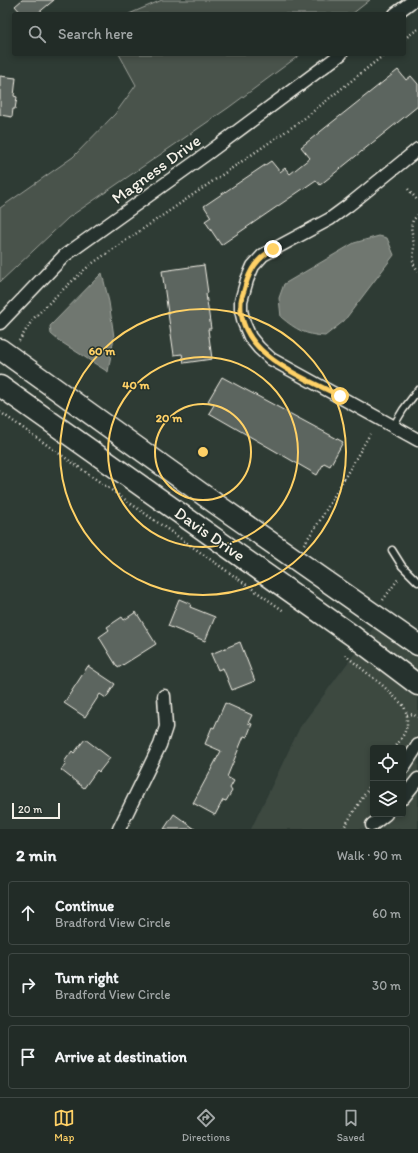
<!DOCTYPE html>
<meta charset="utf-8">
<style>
:root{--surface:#222c27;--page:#2e3833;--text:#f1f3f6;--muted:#a2a7a7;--line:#3f4844;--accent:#ffd166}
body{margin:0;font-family:Itim,sans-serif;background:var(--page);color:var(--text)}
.controls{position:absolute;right:12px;bottom:12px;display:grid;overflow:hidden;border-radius:4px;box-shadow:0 2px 6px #0003}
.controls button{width:36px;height:36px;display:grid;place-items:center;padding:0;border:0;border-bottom:1px solid var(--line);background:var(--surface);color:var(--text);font:20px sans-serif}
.scale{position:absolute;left:12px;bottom:10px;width:48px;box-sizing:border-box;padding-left:4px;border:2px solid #f4f1e8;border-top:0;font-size:11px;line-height:14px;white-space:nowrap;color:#f4f1e8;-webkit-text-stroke:3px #26332d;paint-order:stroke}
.stop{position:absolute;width:12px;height:12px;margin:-9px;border:3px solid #ffd166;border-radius:50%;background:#fff}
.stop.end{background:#ffd166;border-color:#fff;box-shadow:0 1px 4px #0008}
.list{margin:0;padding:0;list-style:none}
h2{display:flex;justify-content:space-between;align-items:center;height:52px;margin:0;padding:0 16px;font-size:17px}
h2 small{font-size:13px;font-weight:400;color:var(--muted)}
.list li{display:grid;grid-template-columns:26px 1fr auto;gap:12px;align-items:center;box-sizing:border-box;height:64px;margin:0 8px 8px;padding:0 8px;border:1px solid var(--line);border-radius:4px}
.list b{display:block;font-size:15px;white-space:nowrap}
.list p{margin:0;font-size:13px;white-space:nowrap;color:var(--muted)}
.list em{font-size:13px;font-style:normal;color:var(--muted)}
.icon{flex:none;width:22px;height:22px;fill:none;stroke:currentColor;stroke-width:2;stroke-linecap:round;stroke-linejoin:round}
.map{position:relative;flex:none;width:418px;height:829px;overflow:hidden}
.search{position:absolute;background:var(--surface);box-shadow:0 2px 6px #0003;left:12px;right:12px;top:12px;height:44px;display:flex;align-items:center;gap:10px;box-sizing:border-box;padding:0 14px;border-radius:4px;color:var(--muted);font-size:15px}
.sheet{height:268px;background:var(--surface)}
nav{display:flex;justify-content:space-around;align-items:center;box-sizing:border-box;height:56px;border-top:1px solid var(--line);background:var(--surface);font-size:11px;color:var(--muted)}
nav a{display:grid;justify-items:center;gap:2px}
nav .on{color:var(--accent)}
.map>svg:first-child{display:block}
</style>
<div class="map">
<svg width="418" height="829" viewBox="0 0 418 829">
<rect width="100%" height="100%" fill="#2e3b34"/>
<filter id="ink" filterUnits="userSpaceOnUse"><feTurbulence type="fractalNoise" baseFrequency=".025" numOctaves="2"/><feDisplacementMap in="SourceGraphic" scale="8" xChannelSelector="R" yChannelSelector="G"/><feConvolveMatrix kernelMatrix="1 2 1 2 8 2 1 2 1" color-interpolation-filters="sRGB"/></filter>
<g filter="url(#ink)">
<path fill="#3c4841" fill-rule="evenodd" d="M 375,626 L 418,656 L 418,829 L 251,829 L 300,727 ZM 373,748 L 403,748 L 403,814 L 373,814 Z"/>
<g fill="#48524c" stroke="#9ea29a">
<polygon points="162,0 370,0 352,14 129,14"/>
<polygon points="119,54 301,54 228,108 68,218 0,282 0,208 73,157 115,114 136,85"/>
</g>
<g fill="#6f7770" stroke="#a4a8a0">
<path d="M 379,236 L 387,238 L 394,255 L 344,321 L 325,336 C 306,335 296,330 281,317 L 279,298 L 284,284 L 354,243 Z"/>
<polygon points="102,273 109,302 114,337 108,372 58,340 51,334 50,326"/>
</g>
<g fill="#5c655e" stroke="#f4f1e8">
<polygon points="22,0 54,0 37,14 22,14 15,6"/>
<polygon points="398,70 406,80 411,76 418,84 418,106 320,185 316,180 221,245 205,221 211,217 204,206 271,161 280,172 285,168 290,174 310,158 301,147"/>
<polygon points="0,76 16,78 14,96 17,97 15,109 13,109 12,117 0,115"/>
<polygon points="204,265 208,293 206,294 211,329 208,329 212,359 184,363 182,354 174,355 162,271"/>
<polygon points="222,377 343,442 330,466 324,463 317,475 209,413 214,405 208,401"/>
<polygon points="179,599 191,604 190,607 215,617 205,641 168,626"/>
<polygon points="136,612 156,644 118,668 99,637 109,630 107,627 122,617 124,620"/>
<polygon points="240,642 255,681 232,690 223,668 218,670 211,654"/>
<polygon points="88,666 115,684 106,698 100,694 85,717 64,703"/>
<polygon points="225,703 252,715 248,723 252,724 247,737 244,736 227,777 234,781 230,788 232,791 226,801 223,800 215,815 193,803 221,751 205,744 212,727 214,728"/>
<polygon points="85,739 110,758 99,772 97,770 84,788 61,770 66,764 64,762 72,751 74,753"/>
<polygon points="174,814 195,829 164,829"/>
</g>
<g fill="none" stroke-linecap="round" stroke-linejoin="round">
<g stroke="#f4f1e8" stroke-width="9">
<g id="service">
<polyline points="394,425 403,410 418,390"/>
<polyline points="392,550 402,566 418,582"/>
</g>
</g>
<g stroke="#f4f1e8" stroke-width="15">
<g id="minor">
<polyline points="395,14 414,0"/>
<polyline points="418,149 349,205 330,219 263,255 253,266 247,280 241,301 241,310 244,323 250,337 259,348 271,359 418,440"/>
<polyline points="0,323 64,256 208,153 341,54"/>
<polyline points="403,768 418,745"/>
<polyline points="403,798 418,779"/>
<polyline points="372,825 386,814"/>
<polyline points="119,829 160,745 166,727 164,696"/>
</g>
</g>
<g stroke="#f4f1e8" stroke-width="23">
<g id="primary">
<polyline points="0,349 219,506 418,645"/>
<polyline points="0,386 353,636 418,685"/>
</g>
</g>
<g stroke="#f4f1e8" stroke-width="2.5" stroke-dasharray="1 3" stroke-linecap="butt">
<polyline points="404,39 418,29"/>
<polyline points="408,189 418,201"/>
<polyline points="418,215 413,220 411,227 414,245 413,263 418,271"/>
<polyline points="19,341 33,319 56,296 90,265 301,121 385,54"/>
<polyline points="0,412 284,611"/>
<polyline points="304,544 319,522 370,434"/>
<polyline points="383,600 399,578"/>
<polyline points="345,655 382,685 404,706 407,715 407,726 404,734 395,748"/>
<polyline points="407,715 413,714 418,718"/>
<polyline points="343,829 373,781"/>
</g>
<use href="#service" stroke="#26332d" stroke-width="6"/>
<use href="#minor" stroke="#26332d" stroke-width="12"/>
<use href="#primary" stroke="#26332d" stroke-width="20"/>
</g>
</g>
<g fill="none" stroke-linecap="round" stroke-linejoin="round" filter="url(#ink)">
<path stroke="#ffd166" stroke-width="5" d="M 273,249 C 257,259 250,269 245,287 C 244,292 241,297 241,302 C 237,354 303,377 340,396"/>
</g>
<g fill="none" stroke="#ffd166" stroke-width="2">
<circle cx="203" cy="452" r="48"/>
<circle cx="203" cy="452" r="95"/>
<circle cx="203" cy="452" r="143"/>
</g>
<g text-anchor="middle" stroke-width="3" stroke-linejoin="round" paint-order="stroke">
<g font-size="17" fill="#f4f1e8" stroke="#26332d">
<text transform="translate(156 169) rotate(-36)" y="6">Magness Drive</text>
<text transform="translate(210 534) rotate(35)" y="6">Davis Drive</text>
</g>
</g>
<circle cx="203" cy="452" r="6" fill="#ffd166" stroke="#26332d" stroke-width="2"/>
<g font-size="12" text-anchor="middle" font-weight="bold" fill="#ffd166" stroke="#26332d" stroke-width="3" stroke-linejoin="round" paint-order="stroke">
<text x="102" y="355">60 m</text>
<text x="136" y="389">40 m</text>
<text x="169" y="422">20 m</text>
</g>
</svg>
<div class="controls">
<button><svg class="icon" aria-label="locate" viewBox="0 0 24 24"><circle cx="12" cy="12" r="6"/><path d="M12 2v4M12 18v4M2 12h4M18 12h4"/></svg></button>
<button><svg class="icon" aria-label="layers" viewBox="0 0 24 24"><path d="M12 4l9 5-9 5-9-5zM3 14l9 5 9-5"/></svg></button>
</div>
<div class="scale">20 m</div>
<div class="stop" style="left:340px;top:396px"></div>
<div class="stop end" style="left:273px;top:249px"></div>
<div class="search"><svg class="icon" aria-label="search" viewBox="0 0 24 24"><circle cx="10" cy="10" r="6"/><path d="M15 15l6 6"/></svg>Search here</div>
</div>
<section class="sheet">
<h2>2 min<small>Walk · 90 m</small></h2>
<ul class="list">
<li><svg class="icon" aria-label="ahead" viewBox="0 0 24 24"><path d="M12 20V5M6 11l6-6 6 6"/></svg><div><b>Continue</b><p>Bradford View Circle</p></div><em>60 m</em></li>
<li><svg class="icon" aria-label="right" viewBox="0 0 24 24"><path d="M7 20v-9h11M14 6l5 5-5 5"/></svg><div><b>Turn right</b><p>Bradford View Circle</p></div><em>30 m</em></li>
<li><svg class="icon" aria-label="arrive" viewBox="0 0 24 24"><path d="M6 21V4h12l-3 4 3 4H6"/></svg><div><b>Arrive at destination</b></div></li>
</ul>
</section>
<nav>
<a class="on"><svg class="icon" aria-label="map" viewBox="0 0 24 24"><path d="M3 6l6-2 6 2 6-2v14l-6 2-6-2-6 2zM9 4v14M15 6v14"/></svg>Map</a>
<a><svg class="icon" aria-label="directions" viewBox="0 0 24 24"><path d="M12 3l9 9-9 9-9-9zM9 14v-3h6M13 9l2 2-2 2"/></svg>Directions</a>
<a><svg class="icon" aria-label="saved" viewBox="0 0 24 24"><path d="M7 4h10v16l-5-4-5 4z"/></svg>Saved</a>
</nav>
